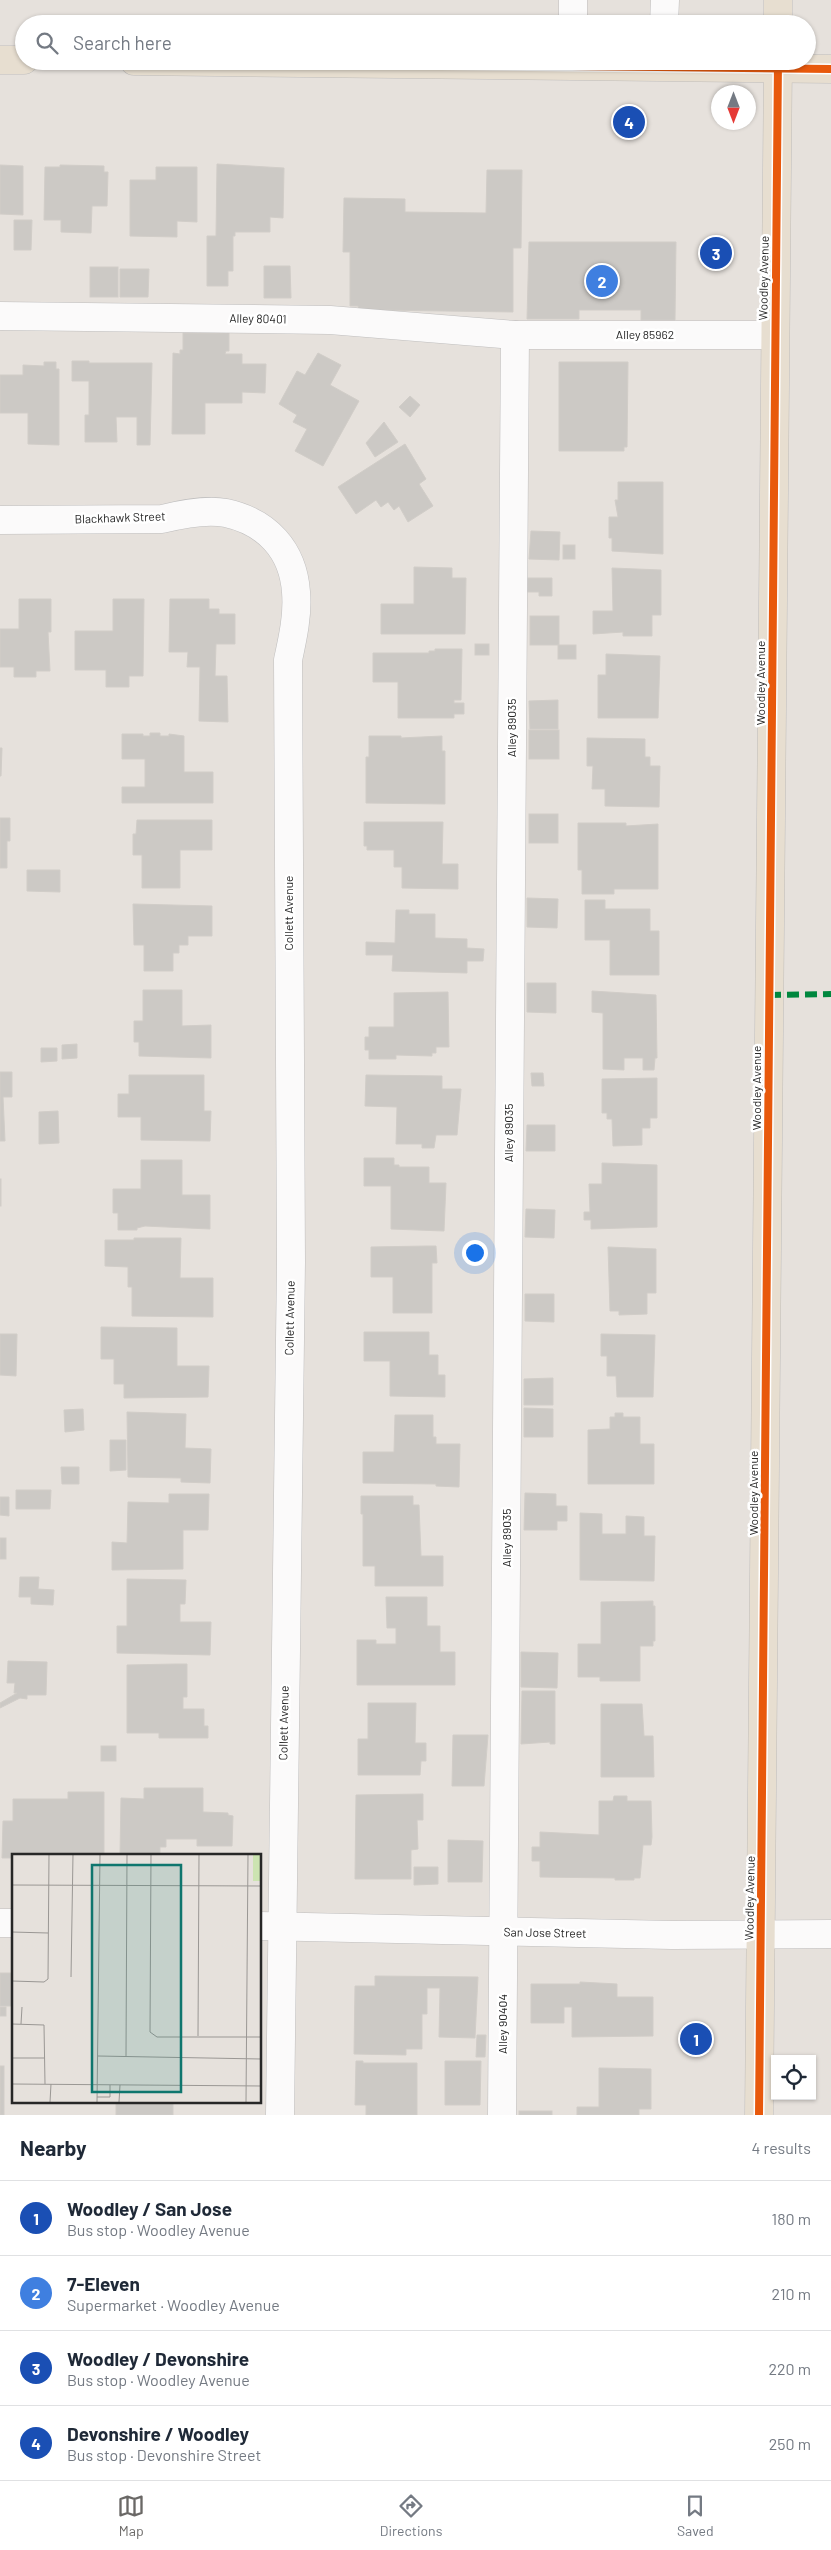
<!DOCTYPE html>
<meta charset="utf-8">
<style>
:root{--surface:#fff;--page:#f6f6f7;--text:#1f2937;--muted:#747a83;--line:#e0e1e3;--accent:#6a6866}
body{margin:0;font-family:Barlow,sans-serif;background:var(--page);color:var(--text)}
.controls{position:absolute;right:15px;bottom:15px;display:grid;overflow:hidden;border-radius:0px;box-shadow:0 1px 4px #0004}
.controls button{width:45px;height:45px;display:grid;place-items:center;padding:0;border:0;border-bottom:1px solid var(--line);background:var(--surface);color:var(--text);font:25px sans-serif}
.compass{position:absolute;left:711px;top:85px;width:45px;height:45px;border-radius:50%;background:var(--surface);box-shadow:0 1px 4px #0004;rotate:180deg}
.you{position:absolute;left:474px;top:1252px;width:18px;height:18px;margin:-12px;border:4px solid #fff;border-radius:50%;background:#1a73e8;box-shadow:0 0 0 8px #1a73e833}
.badge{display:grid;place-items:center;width:32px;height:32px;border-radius:50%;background:var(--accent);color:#fff;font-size:16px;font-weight:700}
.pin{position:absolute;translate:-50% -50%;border:2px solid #fff;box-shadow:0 1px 5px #0006}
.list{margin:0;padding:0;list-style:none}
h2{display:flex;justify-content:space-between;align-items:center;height:65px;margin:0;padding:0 20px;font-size:21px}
h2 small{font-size:16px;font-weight:400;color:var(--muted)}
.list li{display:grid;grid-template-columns:32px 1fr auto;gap:15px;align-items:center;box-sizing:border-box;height:75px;padding:0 20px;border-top:1px solid var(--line)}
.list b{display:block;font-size:19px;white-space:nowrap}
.list p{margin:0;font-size:16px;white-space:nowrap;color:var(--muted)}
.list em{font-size:16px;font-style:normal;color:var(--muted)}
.icon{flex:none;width:28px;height:28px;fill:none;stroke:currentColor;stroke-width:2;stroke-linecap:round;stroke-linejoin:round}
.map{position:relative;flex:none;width:831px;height:2115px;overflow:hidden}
.search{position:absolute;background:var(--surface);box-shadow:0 1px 4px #0004;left:15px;right:15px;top:15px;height:55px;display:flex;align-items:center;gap:12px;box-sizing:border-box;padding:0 18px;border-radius:28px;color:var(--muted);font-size:19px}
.sheet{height:365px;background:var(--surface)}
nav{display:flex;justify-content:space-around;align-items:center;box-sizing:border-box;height:70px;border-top:1px solid var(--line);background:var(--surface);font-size:14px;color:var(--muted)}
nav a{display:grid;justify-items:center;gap:2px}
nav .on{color:var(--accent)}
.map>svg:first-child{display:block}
</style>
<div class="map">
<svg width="831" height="2115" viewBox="0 0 831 2115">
<rect width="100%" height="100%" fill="#e6e1dc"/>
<g fill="#ccc9c5" stroke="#d1cdc8">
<polygon points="217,164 284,168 283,218 270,217 270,232 235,232 235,236 233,236 233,271 228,271 228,286 207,286 207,236 216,236"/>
<polygon points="0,165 23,166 23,215 0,214"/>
<polygon points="60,165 104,166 104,172 108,172 107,206 92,206 91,233 61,232 61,220 44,220 45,167 60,167"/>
<polygon points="156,167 197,167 197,222 177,221 177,237 130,236 130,180 156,180"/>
<polygon points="487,170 522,170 521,248 513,248 513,312 375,310 359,309 358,306 350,306 350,252 343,252 344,198 405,199 405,212 486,213"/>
<polygon points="14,220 32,220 31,250 14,250"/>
<polygon points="529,242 676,242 675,320 641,320 641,310 579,310 579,319 527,319"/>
<polygon points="264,266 290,266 291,298 264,298"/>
<rect x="90" y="267" width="28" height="30"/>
<polygon points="120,269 149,269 148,297 120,297"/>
<polygon points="183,333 229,333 229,351 226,351 225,354 242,354 242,364 266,364 265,393 242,392 242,403 205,403 205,434 172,434 173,353 180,354 180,350 183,350"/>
<polygon points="318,353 341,365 330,385 359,401 323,466 295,451 307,429 293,422 297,415 279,404 297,371 305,375"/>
<polygon points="72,361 89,361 89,363 152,363 150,445 137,445 137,417 116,417 117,442 85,442 85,415 89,415 89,381 72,381"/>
<polygon points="44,362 56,362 56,369 59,369 59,445 28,444 28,413 0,413 0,375 23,375 23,365 44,366"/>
<polygon points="559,362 628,362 627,447 624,447 624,451 559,451"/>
<polygon points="410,396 420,405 410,417 399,407"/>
<polygon points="384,422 398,442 375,457 366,443"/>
<polygon points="405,444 426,479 419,484 433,506 408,522 399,506 394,510 388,502 381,507 376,500 356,514 338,487"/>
<polygon points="618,482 663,482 663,554 612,551 612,538 609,538 609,517 618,517 615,500 618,500"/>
<polygon points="531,531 560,532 559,560 529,559"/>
<rect x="563" y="545" width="12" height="14"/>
<polygon points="414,567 452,568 452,578 466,578 465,634 381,634 381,604 414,604"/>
<polygon points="612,568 661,570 661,615 652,615 652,636 623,636 623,632 593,634 593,611 613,611"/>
<polygon points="526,578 552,578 552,596 539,596 539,592 526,592"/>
<polygon points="19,599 51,599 51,632 48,632 50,671 36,671 36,677 14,677 14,667 0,667 0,629 19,629"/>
<polygon points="113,599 144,599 143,676 129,676 129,687 106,687 106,670 75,670 75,631 113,631"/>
<polygon points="170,599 209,599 209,609 219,609 219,614 235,614 235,644 216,644 215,676 227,676 228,722 199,721 200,667 187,667 188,652 169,652"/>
<rect x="530" y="616" width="29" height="29"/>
<rect x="475" y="644" width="14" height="11"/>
<rect x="558" y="645" width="18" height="14"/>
<polygon points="435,649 462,649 461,700 454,700 454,703 464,703 464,714 454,714 454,718 398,718 398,682 373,682 373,653 429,653 429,651 435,651"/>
<polygon points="606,654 660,656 658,718 598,718 598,675 606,675"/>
<polygon points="558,700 558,729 530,729 529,701"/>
<rect x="529" y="730" width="30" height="29"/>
<polygon points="150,733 160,733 160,736 169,736 169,734 184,736 184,772 213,772 213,803 122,803 122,787 145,787 145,759 122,759 122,734 143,734 143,736 150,736"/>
<polygon points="369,736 401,736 401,738 442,736 442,751 445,751 445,804 366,803 366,757 369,757"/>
<polygon points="587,738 645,739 645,757 650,757 650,766 660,766 659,807 605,806 605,789 592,789 593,766 587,766"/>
<polygon points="0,748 2,748 1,776 0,776"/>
<rect x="529" y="814" width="29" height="29"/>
<polygon points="0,818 10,818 10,841 7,841 7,868 0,868"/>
<polygon points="137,820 212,820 212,850 180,850 180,888 142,888 142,855 133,855 133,834 136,834"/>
<polygon points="364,822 443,822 442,864 458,864 458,889 402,888 402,867 394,867 394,850 367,850 367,846 364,846"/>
<polygon points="578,823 626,823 626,826 658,824 658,889 614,889 614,894 582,894 582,870 578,870"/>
<polygon points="27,870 60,870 60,892 27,891"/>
<polygon points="527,898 558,899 557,928 527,927"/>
<polygon points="585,900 605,900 605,909 650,909 650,931 659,931 659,975 610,975 610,940 585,940"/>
<polygon points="133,904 212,906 212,936 188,936 188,945 179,945 179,953 173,953 173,971 144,971 144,945 134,945"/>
<polygon points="396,910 409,910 409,914 435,914 435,938 467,939 467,948 484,949 483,961 467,961 467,973 392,971 393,955 366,955 366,942 395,943"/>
<polygon points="527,983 556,983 556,1013 527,1012"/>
<polygon points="143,990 182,990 182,1026 211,1025 211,1058 139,1056 139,1042 134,1042 134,1021 143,1021"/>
<polygon points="592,991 656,995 657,1058 655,1058 654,1070 643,1070 643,1058 624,1058 624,1070 603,1069 603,1013 592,1012"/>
<polygon points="448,992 449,1047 436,1047 436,1053 432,1053 432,1056 396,1055 396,1059 369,1059 369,1050 365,1050 365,1037 369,1037 369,1027 394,1027 394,993"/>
<polygon points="77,1044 77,1058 62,1059 62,1045"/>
<polygon points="41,1048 57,1048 57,1061 41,1062"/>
<polygon points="0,1072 12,1072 12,1097 3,1097 5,1141 0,1141"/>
<polygon points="531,1073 543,1073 544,1086 532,1086"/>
<polygon points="129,1075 204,1075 204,1111 211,1111 210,1141 141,1140 141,1117 118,1117 118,1094 129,1094"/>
<polygon points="366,1075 442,1076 442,1089 461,1089 457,1135 436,1135 434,1148 422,1148 422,1144 396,1144 397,1107 365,1106"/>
<polygon points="657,1078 657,1118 650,1118 650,1128 642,1128 642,1145 613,1146 612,1119 607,1119 607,1113 602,1113 602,1079"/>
<polygon points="58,1111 59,1143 39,1144 39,1112"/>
<polygon points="527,1125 555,1125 555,1151 526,1151"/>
<polygon points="364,1158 394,1158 394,1165 399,1165 399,1167 429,1167 429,1183 446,1183 444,1231 391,1229 391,1186 364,1186"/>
<polygon points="141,1160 182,1160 182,1195 210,1195 210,1229 145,1226 137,1228 137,1230 118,1230 118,1213 113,1213 113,1189 141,1189"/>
<polygon points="602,1163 657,1165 657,1227 591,1229 591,1220 584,1220 584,1212 590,1212 589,1184 602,1184"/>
<rect x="0" y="1179" width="1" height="27"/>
<polygon points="526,1209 555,1210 554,1238 525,1237"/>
<polygon points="134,1238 181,1238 180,1278 213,1278 213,1317 132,1316 132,1287 128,1287 128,1267 105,1266 105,1240 134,1240"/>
<polygon points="427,1246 436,1246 437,1263 432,1263 432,1313 393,1313 393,1277 371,1277 371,1247"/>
<polygon points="608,1247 656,1249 656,1293 647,1293 647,1314 619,1315 619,1311 610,1311"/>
<polygon points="525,1294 554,1294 554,1322 525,1321"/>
<polygon points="101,1327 177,1328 177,1366 209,1366 208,1397 124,1398 124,1384 114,1384 114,1359 101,1359"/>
<polygon points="364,1332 429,1332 429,1355 438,1355 438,1375 445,1375 445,1397 390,1396 390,1361 364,1361"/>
<polygon points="0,1334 17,1334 16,1376 0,1375"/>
<polygon points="601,1334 655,1335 653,1397 617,1397 616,1376 607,1376 607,1356 601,1356"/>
<polygon points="553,1378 553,1405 524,1405 524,1379"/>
<polygon points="524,1408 553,1409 553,1437 524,1437"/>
<polygon points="83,1409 84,1430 65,1432 64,1410"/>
<polygon points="127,1412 186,1414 185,1448 211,1449 210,1483 181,1482 181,1478 128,1477"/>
<polygon points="615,1413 623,1413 623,1417 640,1417 640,1444 654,1444 654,1484 588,1484 588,1430 610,1429 610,1417 615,1417"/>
<polygon points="395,1415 433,1415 433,1437 436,1437 436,1444 460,1444 459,1487 436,1486 436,1484 363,1483 363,1452 394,1452"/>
<polygon points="110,1440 126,1440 126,1470 110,1471"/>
<polygon points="61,1467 79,1467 79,1484 62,1484"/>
<polygon points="16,1490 51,1490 50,1509 16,1509"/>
<polygon points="525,1493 556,1494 556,1506 567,1506 567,1521 557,1521 557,1530 524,1530"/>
<polygon points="169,1494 209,1494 208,1530 183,1530 183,1569 112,1570 112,1542 127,1543 128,1502 169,1503"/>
<polygon points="361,1496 413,1496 413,1505 419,1505 421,1556 443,1556 443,1586 375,1586 375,1566 363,1566 363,1514 361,1514"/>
<polygon points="0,1497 9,1497 9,1516 0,1515"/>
<polygon points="580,1513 602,1514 602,1534 626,1534 626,1516 644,1517 644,1536 655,1536 654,1581 580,1580"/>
<rect x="0" y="1538" width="6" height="21"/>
<polygon points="20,1577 39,1577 38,1589 54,1590 53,1605 31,1604 31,1597 19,1597"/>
<polygon points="127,1579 186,1580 185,1604 180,1604 180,1622 211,1622 210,1655 117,1653 117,1626 127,1626"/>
<polygon points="386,1597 427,1597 427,1626 440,1626 440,1652 455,1652 455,1685 357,1685 357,1640 376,1640 376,1644 396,1644 396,1628 387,1628"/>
<polygon points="653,1601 653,1606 655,1606 655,1641 653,1641 653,1646 640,1646 640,1681 600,1681 600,1677 578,1677 578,1644 601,1644 601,1602"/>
<polygon points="521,1652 558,1653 557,1688 521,1687"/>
<polygon points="8,1661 47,1662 46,1695 27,1695 27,1699 20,1698 0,1708 0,1703 17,1693 14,1693 15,1683 7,1683"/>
<polygon points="176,1664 187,1664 187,1697 183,1697 183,1709 204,1709 204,1726 208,1726 208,1738 159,1738 159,1733 127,1733 127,1665"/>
<polygon points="522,1691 555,1691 555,1744 550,1744 550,1742 521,1744"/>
<polygon points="368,1703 416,1703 415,1743 426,1743 426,1761 421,1761 420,1775 358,1775 358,1739 368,1739"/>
<polygon points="601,1704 642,1704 644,1736 653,1736 654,1777 601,1777"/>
<polygon points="453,1735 488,1735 484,1786 452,1786"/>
<rect x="101" y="1746" width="15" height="15"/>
<polygon points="144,1788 203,1788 203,1812 228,1813 228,1815 233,1816 232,1846 197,1846 197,1839 166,1839 166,1847 160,1847 160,1855 120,1855 121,1798 144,1799"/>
<polygon points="68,1792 104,1792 104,1855 14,1855 14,1858 2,1858 3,1821 13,1821 13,1799 68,1799"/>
<polygon points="423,1794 423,1820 417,1820 418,1849 411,1850 411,1879 355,1879 356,1795"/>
<polygon points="614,1796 627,1796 627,1801 651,1801 652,1837 651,1845 643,1845 640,1878 634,1878 634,1880 615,1880 615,1878 540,1877 540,1861 532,1861 532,1847 540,1847 540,1832 599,1835 599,1801 613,1801"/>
<polygon points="448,1840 483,1841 482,1882 448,1882"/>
<polygon points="414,1867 438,1867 438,1884 414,1885"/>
<rect x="0" y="1973" width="14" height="33"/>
<polygon points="375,1976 478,1977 475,2038 439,2037 440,1988 427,1988 427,2014 422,2014 422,2049 406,2049 406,2055 354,2054 355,1986 375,1986"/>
<polygon points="580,1982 617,1984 617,1997 653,1997 653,2036 572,2037 572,2007 564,2007 564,2023 531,2023 531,1984 580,1984"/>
<rect x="0" y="2007" width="6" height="9"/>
<polygon points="477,2035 486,2035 485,2057 476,2057"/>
<polygon points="356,2061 363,2061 363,2063 417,2063 417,2115 366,2115 366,2105 355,2105"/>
<polygon points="445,2061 481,2061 480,2105 445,2105"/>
<rect x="0" y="2066" width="4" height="49"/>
<polygon points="599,2068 651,2069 651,2109 639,2109 639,2115 577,2115 577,2107 599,2107"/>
<rect x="116" y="2101" width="57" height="14"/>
<rect x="519" y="2111" width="33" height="4"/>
</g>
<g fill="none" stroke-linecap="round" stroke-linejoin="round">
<g stroke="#bfbebe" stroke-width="29">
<g id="minor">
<polyline points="573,24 573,0"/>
<polyline points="664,24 665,0"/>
<polyline points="0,316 330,320 515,335 775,335"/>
<path d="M 0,520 L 162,519 C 182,514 206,509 226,513 C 267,522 293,550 296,592 C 298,614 293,637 288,660 L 291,1262 L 280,2115"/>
<polyline points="0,1923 14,1923"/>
<polyline points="260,1926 672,1935 831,1934"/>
<polyline points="502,2115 515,335"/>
</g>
</g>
<g stroke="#bfbdbb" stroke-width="29">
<g id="major">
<polyline points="778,24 778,0"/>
<polyline points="0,60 24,60"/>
<polyline points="134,61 831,69"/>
<polyline points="759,2115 778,61"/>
</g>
</g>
<use href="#minor" stroke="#fbfafa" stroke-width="28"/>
<use href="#major" stroke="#e7ded0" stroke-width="28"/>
<polyline stroke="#00873e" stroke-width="6" stroke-dasharray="12 6" stroke-linecap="butt" points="769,995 831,994"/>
<g stroke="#fff" stroke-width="11">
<g id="cycleway">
<polyline points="134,61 831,69"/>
<polyline points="759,2115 778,61"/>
</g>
</g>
<use href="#cycleway" stroke="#e8590c" stroke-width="8"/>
</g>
<g text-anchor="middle" stroke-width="5" stroke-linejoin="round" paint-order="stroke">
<g font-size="12" fill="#272727" stroke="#fff">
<text transform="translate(764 278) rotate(-89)" y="4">Woodley Avenue</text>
<text transform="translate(258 319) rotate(1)" y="4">Alley 80401</text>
<text x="645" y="339">Alley 85962</text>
<text transform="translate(120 518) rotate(-2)" y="4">Blackhawk Street</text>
<text transform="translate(761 683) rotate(-90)" y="4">Woodley Avenue</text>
<text transform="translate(512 728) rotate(-90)" y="4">Alley 89035</text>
<text transform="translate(289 913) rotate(-90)" y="4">Collett Avenue</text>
<text transform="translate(757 1088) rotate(-90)" y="4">Woodley Avenue</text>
<text transform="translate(509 1133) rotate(-90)" y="4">Alley 89035</text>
<text transform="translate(290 1318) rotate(-89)" y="4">Collett Avenue</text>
<text transform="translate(754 1493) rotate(-90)" y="4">Woodley Avenue</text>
<text transform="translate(507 1538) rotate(-90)" y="4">Alley 89035</text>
<text transform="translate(284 1723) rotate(-89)" y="4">Collett Avenue</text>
<text transform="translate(750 1898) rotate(-89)" y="4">Woodley Avenue</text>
<text transform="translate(545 1933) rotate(1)" y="4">San Jose Street</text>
<text transform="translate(503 2024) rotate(-90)" y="4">Alley 90404</text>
</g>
</g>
<g transform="translate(12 1854)">
<rect width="249" height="249" fill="#e6e1dc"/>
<path d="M 241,0 L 249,0 L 249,27 L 241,27 Z" fill="#cce4b1"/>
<path fill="none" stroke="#9a9794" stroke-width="1" d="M 139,0 L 138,178 L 145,183 L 249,183M 0,31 L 249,32M 0,78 L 36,79M 59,123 L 61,0M 0,127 L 32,128 L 36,125 L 37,0M 0,170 L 32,171 L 33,230M 9,170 L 10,153M 186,182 L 187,0M 86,202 L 249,205M 114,202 L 115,0M 0,204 L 33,204M 0,230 L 249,232M 85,243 L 98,243 L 98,231M 38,248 L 39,230M 85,248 L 88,0M 107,248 L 108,231M 234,248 L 236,0"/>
<path fill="#0f766e" fill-opacity="0.15" stroke="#0f766e" stroke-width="2.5" d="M 80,11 L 169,11 L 169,238 L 80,238 Z"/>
<rect width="249" height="249" fill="none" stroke="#272727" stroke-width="2.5"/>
</g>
</svg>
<div class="controls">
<button><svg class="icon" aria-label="locate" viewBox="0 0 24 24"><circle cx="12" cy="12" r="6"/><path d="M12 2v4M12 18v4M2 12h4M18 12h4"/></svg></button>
</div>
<svg class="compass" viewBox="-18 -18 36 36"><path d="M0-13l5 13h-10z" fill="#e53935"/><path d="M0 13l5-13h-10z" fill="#747a83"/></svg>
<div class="you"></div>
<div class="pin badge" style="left:696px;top:2039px;background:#1a4fb4">1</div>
<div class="pin badge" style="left:602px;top:281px;background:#3f7fe0">2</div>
<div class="pin badge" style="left:716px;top:253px;background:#1a4fb4">3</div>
<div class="pin badge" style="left:629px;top:122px;background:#1a4fb4">4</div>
<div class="search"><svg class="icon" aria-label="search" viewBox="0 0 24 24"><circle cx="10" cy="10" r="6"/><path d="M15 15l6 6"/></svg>Search here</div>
</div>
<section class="sheet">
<h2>Nearby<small>4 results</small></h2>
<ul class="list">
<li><span class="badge" style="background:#1a4fb4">1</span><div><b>Woodley / San Jose</b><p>Bus stop · Woodley Avenue</p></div><em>180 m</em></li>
<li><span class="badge" style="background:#3f7fe0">2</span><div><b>7-Eleven</b><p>Supermarket · Woodley Avenue</p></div><em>210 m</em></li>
<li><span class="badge" style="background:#1a4fb4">3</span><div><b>Woodley / Devonshire</b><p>Bus stop · Woodley Avenue</p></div><em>220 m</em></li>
<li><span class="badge" style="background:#1a4fb4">4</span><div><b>Devonshire / Woodley</b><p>Bus stop · Devonshire Street</p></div><em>250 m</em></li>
</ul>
</section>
<nav>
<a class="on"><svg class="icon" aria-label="map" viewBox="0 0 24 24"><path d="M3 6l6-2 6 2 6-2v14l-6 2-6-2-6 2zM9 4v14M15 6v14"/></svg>Map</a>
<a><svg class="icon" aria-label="directions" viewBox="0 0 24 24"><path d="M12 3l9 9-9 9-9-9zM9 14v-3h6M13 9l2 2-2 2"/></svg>Directions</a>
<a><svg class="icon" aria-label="saved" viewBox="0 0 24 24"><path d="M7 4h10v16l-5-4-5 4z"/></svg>Saved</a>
</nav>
